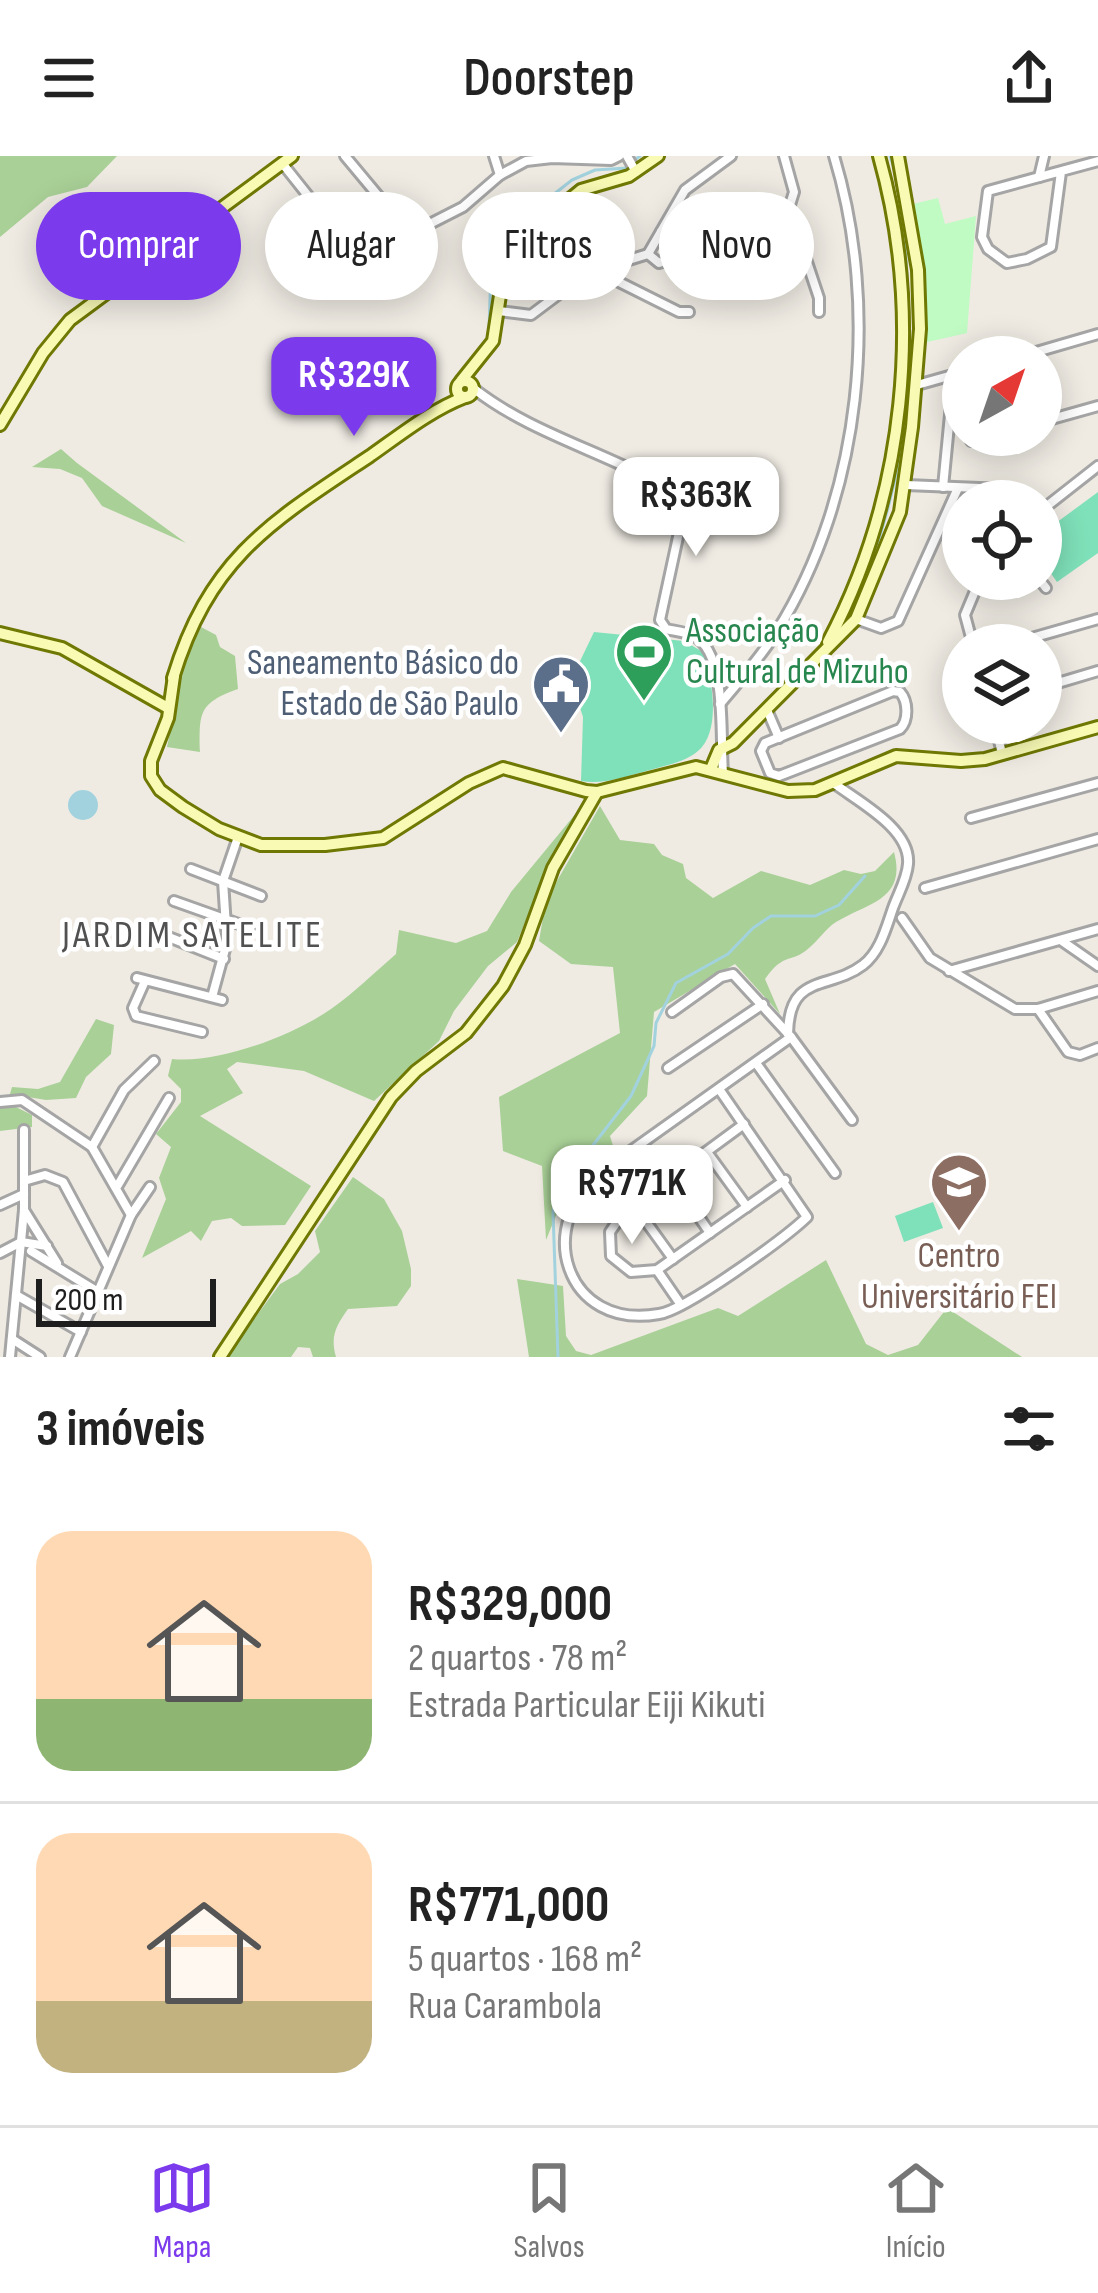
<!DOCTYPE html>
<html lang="pt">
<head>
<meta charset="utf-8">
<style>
	:root { --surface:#fff; --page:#f2f2f2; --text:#222; --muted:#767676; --line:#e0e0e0; --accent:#7c3aed }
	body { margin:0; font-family:"Sofia Sans Condensed",sans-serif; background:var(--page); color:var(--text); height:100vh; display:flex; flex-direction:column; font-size:45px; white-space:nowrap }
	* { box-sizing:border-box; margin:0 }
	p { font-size:39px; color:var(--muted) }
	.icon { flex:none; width:66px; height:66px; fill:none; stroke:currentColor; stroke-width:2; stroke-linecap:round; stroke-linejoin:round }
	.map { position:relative; height:1201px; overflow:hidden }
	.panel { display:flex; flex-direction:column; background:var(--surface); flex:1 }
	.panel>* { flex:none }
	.banner { position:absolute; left:36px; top:36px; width:1026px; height:108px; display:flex; gap:24px }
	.needle { width:78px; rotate:40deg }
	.tools { position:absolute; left:942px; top:180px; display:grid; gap:24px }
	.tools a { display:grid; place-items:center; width:120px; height:120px; border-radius:50%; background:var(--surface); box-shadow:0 6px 30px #0003; font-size:60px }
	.scale { position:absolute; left:36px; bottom:30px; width:180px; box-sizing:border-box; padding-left:12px; border:6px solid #1e1e1e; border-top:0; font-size:33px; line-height:42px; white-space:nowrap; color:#1e1e1e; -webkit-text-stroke:9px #fff; paint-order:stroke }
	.price { position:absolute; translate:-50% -102px; padding:0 27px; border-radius:24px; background:#fff; color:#222; font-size:39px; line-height:78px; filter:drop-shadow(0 3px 6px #0008) }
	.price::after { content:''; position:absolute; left:50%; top:72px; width:36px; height:27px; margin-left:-18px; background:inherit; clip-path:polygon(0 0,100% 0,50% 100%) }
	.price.current { background:var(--accent); color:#fff }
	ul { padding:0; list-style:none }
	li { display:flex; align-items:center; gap:36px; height:300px; padding:0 36px }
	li+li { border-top:3px solid var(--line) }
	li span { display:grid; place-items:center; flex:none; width:336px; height:240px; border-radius:36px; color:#555 }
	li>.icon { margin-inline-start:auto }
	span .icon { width:144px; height:144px; fill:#fffc; stroke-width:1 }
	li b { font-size:51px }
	h2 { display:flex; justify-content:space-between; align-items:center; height:144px; padding:0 36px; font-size:51px }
	.tag { padding:0 42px; border-radius:54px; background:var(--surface); box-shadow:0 6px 30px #0003; font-size:42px; line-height:108px }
	.tag.current { background:var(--accent); color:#fff }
	header { display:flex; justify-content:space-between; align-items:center; height:156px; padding:0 36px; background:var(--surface); font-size:54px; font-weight:600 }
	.menu { display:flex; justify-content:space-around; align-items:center; height:168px; border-top:3px solid var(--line); background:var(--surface); font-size:33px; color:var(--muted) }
	.menu a { display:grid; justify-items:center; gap:6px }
	.menu .current { color:var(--accent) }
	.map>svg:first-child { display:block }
</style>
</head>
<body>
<header><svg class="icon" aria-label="menu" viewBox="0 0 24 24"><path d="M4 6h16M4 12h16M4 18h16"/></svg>Doorstep<svg class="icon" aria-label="share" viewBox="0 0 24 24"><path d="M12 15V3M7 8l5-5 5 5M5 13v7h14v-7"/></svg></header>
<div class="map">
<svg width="1098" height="1201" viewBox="0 0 1098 1201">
	<rect width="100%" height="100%" fill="#efebe3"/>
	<g fill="#a9d097">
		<path d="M0,0h117l-30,31 -39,10 -48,40z"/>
		<path d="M61,293l16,14 109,80 -84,-37 -20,-28 -22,-9 -28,-2z"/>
		<path d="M201,471l15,8 4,12 15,9 3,33c-39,14 -39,23 -38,63l-33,-5 18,-86z"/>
		<path d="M600,650l20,34 34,4 8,11 21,9 3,14 27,20 48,-27 49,14 34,-15 17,4 14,-3 19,-19c13,48 -27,51 -58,70 -11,7 -17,18 -27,26 -18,16 -24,3 -44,31l15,35 -45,-50 -81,48 -7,84 -37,40 5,16 -42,22 -27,66 -4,-74 -39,-15 -4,-54 121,-64 -7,-66 -42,-3 -32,-23 7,-41z"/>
		<path d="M577,656l-33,64 -27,66 -29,24 -34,45 -15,30 -65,60 -70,-30 -67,-9 -10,7 16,24 -43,23 111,70 -26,39 -43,1 -11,-8 -19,3 -11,20 -10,-10 -49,27 24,-59 -7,-21 12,-31 -15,-13 25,-32v-13l-13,-13 4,-17c46,5 120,-23 159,-50 23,-16 44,-37 65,-55l3,-24 57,13 31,-12 24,-39z"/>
		<path d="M96,863l18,6 -3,29 -25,23 -10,21 -30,2 -36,-6 2,-7 26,2 22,-7z"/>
		<path d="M12,949l20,10v12l-32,4v-23z"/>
		<path d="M353,1021l31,22 18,32 9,38v17l-14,20 -49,3c-12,17 -18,27 -12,48h-23l-3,-9 -12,-1 -7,10h-65l54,-73 18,-10 22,-22 -5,-21z"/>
		<path d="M826,1104l40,84 22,11 30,-10 29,-37 75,49h-493l-12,-78 46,7 3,50 10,15 15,4 127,-47 20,8z"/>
	</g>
	<path fill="#bffbc2" d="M938,42l7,26 31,-8 -9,117 -44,10 -3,-85 -7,-54z"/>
	<g fill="#7fe1b9">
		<path d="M1098,336v61l-41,29 -16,-23v-25z"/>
		<path d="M594,476l90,9 19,11c9,25 19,79 -5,99 -14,12 -35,15 -52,20 -22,6 -43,14 -65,10l2,-64 -12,-37z"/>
		<path d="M933,1046l10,26 -39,14 -9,-26z"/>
	</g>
	<circle fill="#a2d2de" cx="83" cy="649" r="15"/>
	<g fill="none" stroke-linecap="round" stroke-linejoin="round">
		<g stroke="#a2d2de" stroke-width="3">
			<path d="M890,0l6,18"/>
			<path d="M636,3l4,-3"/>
			<path d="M489,175l2,-64 35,-51 46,-36 23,-10 32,-2"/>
			<path d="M850,454c66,-134 67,-275 49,-420"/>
			<path d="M558,1201l-5,-145 7,-24 71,-92 23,-50 2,-23 20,-40 52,-29 25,-26 18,-12h44l24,-11 26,-29"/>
		</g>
		<g stroke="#a5a5a5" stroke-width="14">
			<g id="street">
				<path d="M345,0l65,78"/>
				<path d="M494,0l6,19"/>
				<path d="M627,0l9,16"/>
				<path d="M784,0l10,36 -5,16 30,90v14"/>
				<path d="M282,7l82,103 46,-32 53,-27 37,-32 26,-14 26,-3 59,2 8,-4"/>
				<path d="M1061,16l-10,75 -24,12 -20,4 -19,-14 -6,-12 6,-46 110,-30"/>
				<path d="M1039,21l5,-21"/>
				<path d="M661,76l30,-6 11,10"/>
				<path d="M702,80l87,-28"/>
				<path d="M648,98l37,-64 46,-34"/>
				<path d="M648,98l11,9 36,-10 6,-6 1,-11"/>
				<path d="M597,115l82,41h10"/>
				<path d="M499,155l32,4 56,-42 61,-19"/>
				<path d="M1019,201l79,-23"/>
				<path d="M917,229l46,-13"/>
				<path d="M473,232c63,50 147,67 213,112l-26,120 6,9c9,2 20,3 28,7 34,17 26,104 29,137"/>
				<path d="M1041,266l57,-16"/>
				<path d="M971,285l23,-6"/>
				<path d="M906,329l98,4 32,12"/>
				<path d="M943,331l9,-93"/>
				<path d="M1041,365l6,-15 51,-40"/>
				<path d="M1039,423l7,9"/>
				<path d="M856,463l25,9 17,-7 60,-133"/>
				<path d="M973,489l-8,-30 15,-36"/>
				<path d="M1007,489l91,-26"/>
				<path d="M1041,532l57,-17"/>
				<path d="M893,535l7,1c8,9 9,28 0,37l-121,47 -9,-3 -9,-22 4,-8z"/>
				<path d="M720,548c20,-24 41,-47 57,-73 85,-136 103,-323 57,-475"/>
				<path d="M767,554l12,28"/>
				<path d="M995,567l7,31"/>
				<path d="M971,662l127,-35"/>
				<path d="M191,713l70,27"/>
				<path d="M925,732l173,-49"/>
				<path d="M174,745l76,27"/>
				<path d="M902,762l28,40 85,51h23l60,-18"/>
				<path d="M156,776l68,27"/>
				<path d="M1062,785l36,25"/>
				<path d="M949,815l149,-42"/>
				<path d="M137,822l85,22"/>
				<path d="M145,825l-12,27 3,8 66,16"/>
				<path d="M212,841l15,-55 -4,-61 15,-44"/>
				<path d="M1038,853l30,43 12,3 18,-7"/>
				<path d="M672,856l49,-35 12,-3 58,63 61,83"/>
				<path d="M788,878c1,-62 41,-43 75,-69 17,-13 23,-37 30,-57 5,-14 14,-29 15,-44 3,-35 -49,-62 -73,-80"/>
				<path d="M756,907l79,110"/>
				<path d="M668,912l95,-64"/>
				<path d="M719,933l88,128c-22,21 -121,93 -148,97 -94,17 -127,-90 -55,-144l187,-133"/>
				<path d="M0,946l22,-2 70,47 39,68"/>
				<path d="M744,968l-121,89 -13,19 1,24 20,16 26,-2 128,-90"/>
				<path d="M92,991l32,-57 30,-29"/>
				<path d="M707,996l40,55"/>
				<path d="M672,1022l38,55"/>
				<path d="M24,1025l21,-6 18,7 45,84"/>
				<path d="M118,1029l51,-87"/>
				<path d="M0,1049l24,-11"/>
				<path d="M634,1049l39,54"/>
				<path d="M24,1054l33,53"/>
				<path d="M31,1095l67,41"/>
				<path d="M0,1097l21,-11 26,4"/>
				<path d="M657,1114l24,35"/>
				<path d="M16,1139l65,37"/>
				<path d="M12,1183l28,18"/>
				<path d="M10,1201l14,-147v-80"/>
				<path d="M70,1201l61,-142 19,-28"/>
			</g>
		</g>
		<g stroke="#6e7802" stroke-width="16">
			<g id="secondary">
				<circle cx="465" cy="233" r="8"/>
				<path d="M461,225l32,-40 11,-72 27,-38 50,-41 48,-14 29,-20"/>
				<path d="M0,269l43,-72 27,-33 222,-164"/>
				<path d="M0,477l62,15 106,60"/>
				<path d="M828,486c77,-146 96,-325 51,-486"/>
				<path d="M174,520l-6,42 -17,43v15l9,14 23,17 36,22 42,16h64l58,-7 86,-55 34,-15 83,23 11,1 99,-25 92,24 27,-1 81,-34 65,5 24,-2 113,-32"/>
				<path d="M173,522c37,-121 98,-156 197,-222 30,-21 61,-46 95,-59"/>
				<path d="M711,613l8,-19 14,-7 123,-124 44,-107 12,-85 8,-98 -2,-59 -20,-114"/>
				<path d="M220,1201l171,-260 25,-26 50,-38 37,-47 22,-41 28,-77 44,-76"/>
			</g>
		</g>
		<use href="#street" stroke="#fff" stroke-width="8"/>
		<use href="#secondary" stroke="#f9fbb5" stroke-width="10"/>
	</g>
	<defs>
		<g id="stadium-pin" transform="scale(3)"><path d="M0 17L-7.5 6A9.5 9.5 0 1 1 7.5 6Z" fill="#2e9e5b" stroke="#fff"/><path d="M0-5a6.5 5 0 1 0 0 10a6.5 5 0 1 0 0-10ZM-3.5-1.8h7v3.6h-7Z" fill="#fff"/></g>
		<g id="civic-pin" transform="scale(3)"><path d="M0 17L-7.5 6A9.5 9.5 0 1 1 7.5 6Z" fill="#5c6f8a" stroke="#fff"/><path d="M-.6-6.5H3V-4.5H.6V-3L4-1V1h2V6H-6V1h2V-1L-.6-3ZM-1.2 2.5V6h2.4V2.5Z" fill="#fff"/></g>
		<g id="university-pin" transform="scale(3)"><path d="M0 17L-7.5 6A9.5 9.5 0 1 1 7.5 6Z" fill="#8d6e63" stroke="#fff"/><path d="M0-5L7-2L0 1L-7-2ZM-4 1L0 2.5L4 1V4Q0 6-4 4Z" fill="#fff"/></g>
	</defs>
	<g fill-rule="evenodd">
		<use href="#stadium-pin" x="644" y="496"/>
		<use href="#civic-pin" x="561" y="528"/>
		<use href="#university-pin" x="959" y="1026"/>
	</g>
	<g text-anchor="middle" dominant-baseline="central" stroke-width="9" stroke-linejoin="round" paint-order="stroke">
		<g font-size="36" fill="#27864d" stroke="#fff" text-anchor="start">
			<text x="686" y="475">Associação<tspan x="686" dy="41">Cultural de Mizuho</tspan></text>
		</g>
		<g font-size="36" fill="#4e5e75" stroke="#fff" text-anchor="end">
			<text x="519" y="507">Saneamento Básico do<tspan x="519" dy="41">Estado de São Paulo</tspan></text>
		</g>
		<g font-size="36" fill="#785e54" stroke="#fff">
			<text x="959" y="1100">Centro<tspan x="959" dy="41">Universitário FEI</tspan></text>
		</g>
		<g font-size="39" letter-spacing="3" fill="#515151" stroke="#fff">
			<text x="193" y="779">JARDIM SATELITE</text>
		</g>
	</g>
</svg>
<div class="tools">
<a><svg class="needle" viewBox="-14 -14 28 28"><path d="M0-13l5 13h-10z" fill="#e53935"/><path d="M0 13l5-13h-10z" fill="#767676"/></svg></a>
<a><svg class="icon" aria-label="locate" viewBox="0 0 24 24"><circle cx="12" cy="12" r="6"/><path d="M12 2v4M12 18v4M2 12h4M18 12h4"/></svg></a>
<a><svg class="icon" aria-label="layers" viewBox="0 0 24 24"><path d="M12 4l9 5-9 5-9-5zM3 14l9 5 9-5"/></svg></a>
</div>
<div class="scale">200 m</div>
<b class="price current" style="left:354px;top:283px">R$329K</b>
<b class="price" style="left:696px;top:403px">R$363K</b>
<b class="price" style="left:632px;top:1091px">R$771K</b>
<div class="banner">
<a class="tag current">Comprar</a>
<a class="tag">Alugar</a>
<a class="tag">Filtros</a>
<a class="tag">Novo</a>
</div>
</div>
<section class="panel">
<h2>3 imóveis<svg class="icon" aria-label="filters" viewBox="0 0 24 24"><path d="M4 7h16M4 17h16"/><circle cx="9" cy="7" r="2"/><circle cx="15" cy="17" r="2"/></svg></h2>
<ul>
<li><span style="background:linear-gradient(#ffd9b3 70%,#8fb573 0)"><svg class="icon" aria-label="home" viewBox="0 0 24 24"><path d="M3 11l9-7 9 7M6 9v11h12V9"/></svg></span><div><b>R$329,000</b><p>2 quartos · 78 m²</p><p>Estrada Particular Eiji Kikuti</p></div></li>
<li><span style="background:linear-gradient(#ffd9b3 70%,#c2b280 0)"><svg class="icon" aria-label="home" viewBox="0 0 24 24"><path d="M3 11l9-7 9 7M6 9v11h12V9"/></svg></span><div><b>R$771,000</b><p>5 quartos · 168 m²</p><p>Rua Carambola</p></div></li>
</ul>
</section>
<nav class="menu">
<a class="current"><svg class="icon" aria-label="map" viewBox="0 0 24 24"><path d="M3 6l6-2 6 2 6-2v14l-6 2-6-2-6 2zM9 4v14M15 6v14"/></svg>Mapa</a>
<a><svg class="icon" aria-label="saved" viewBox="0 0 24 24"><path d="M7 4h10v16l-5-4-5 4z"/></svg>Salvos</a>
<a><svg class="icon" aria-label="home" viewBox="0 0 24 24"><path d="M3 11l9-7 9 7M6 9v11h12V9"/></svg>Início</a>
</nav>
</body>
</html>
